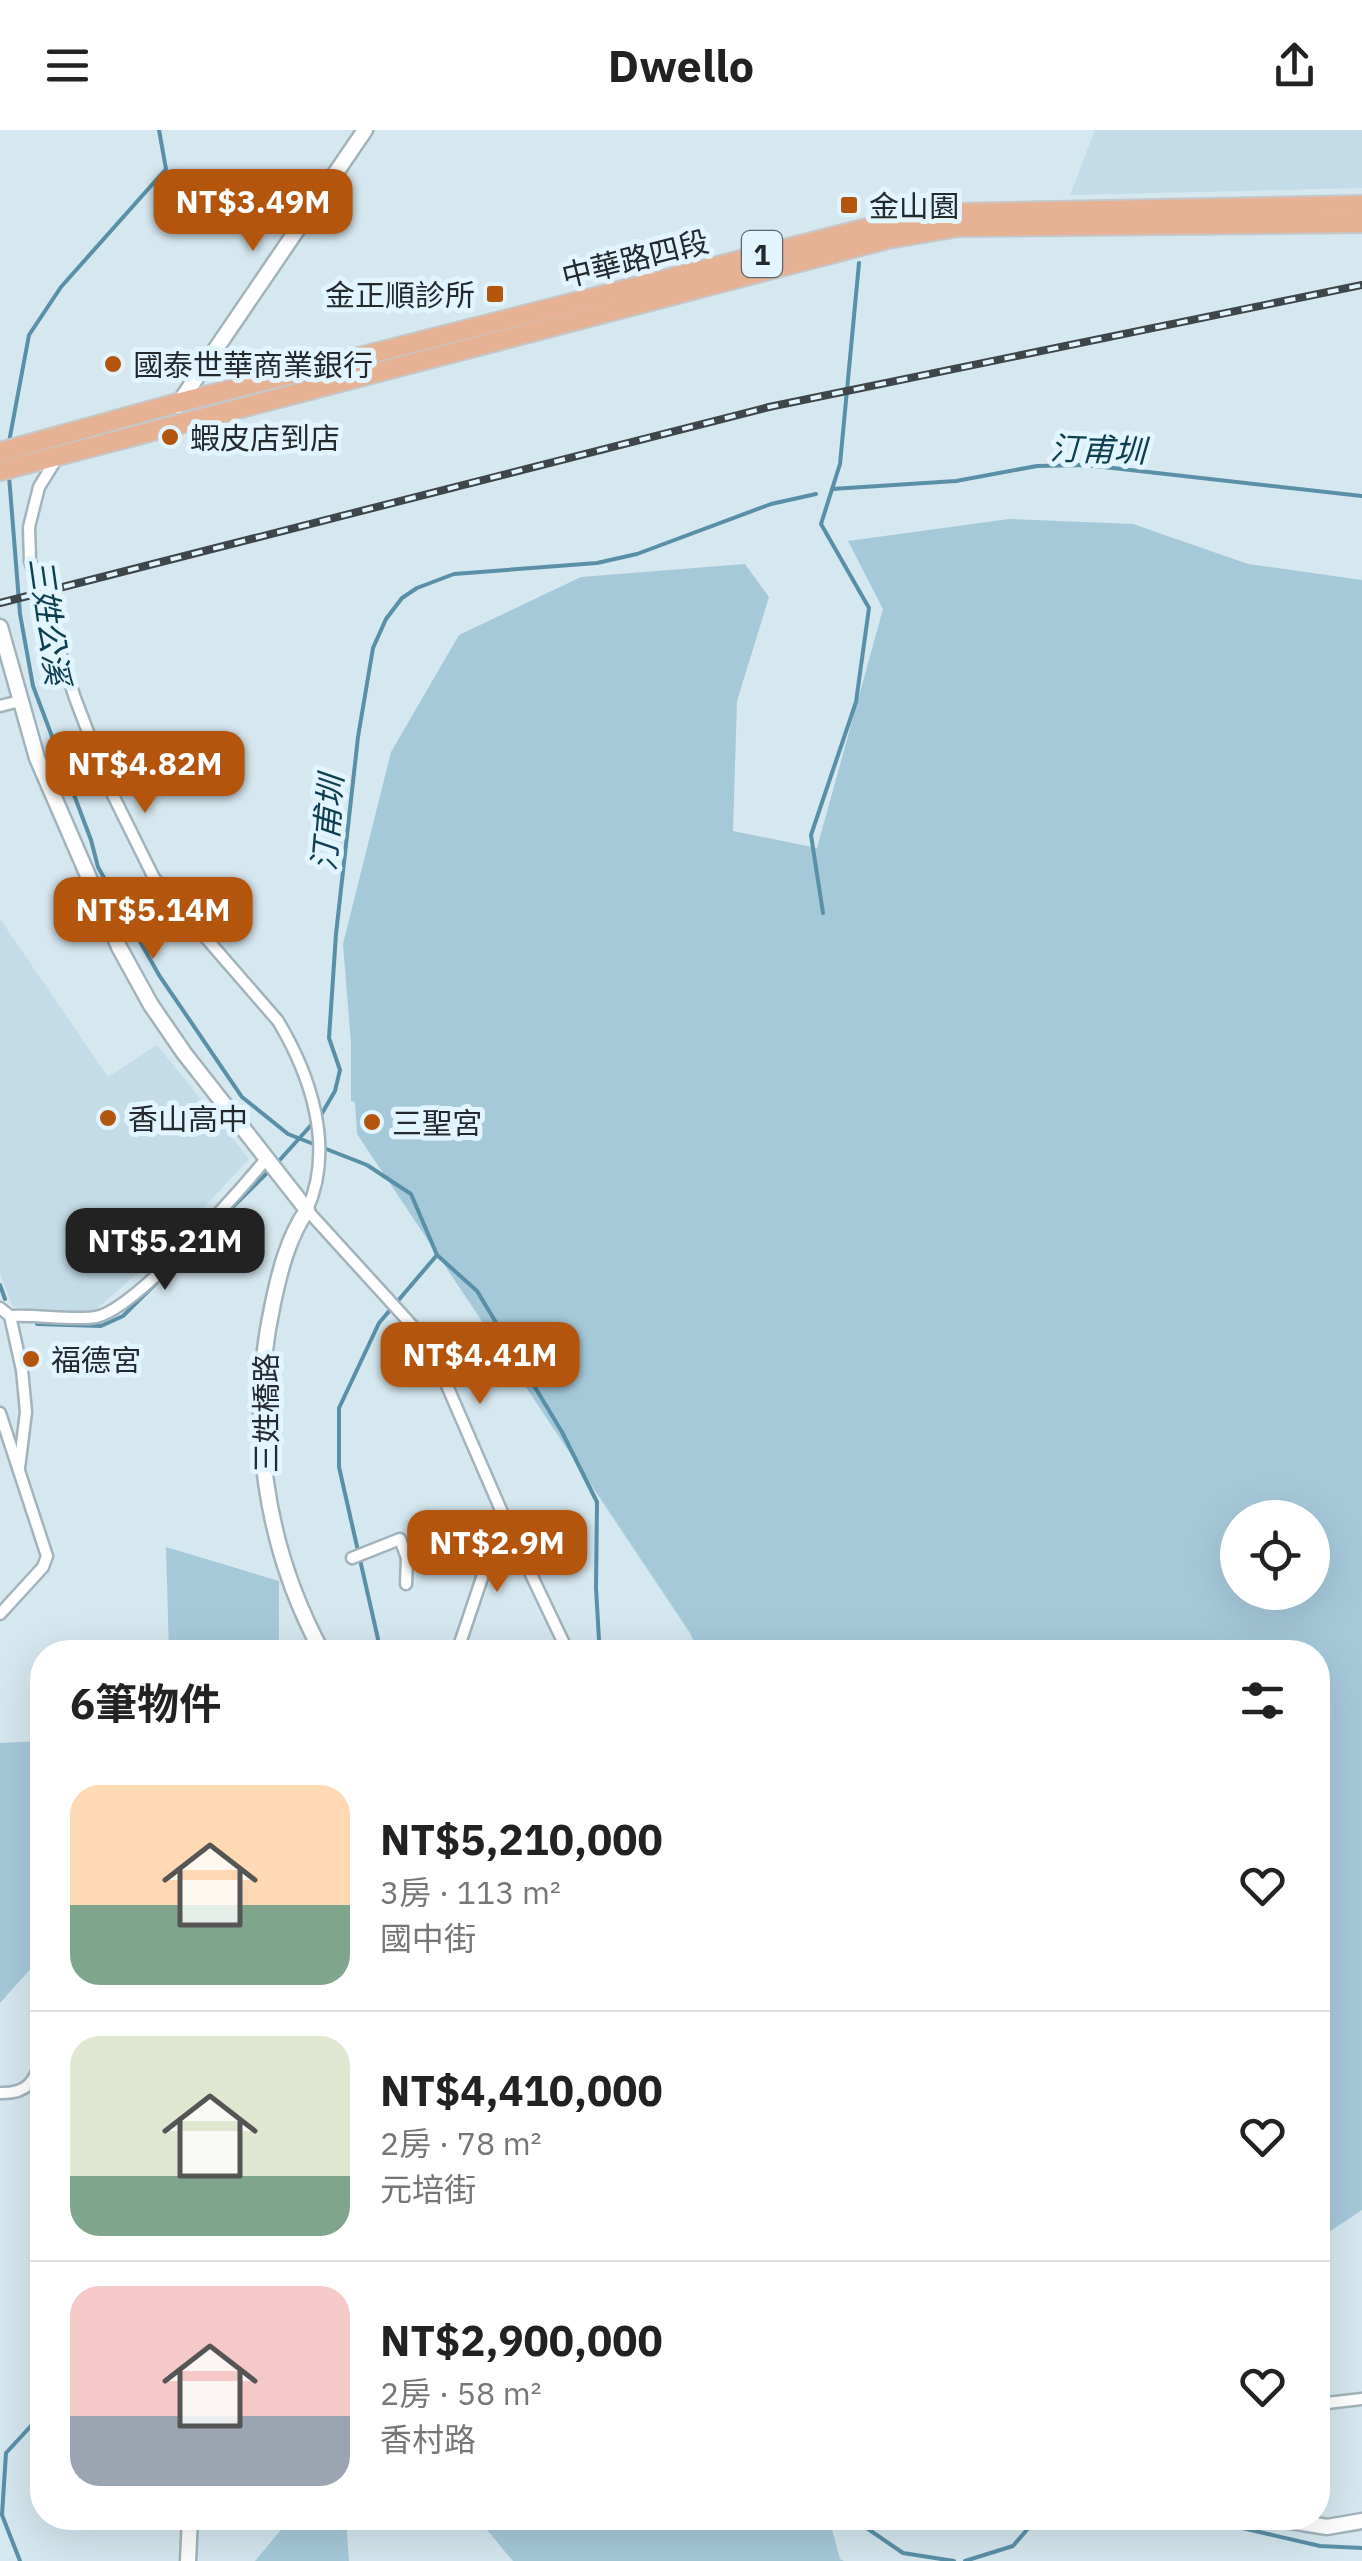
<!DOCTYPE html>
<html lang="zh-TW">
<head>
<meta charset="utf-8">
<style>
	:root { --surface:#fff; --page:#f6f6f6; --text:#222; --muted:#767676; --line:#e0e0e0; --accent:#b4550e }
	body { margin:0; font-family:"IBM Plex Sans","Noto Sans TC",sans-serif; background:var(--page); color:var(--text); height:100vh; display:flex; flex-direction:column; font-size:38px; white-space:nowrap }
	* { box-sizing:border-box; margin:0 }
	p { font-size:32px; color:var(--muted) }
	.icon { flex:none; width:55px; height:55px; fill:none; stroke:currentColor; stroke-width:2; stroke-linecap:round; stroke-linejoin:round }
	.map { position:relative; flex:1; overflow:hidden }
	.sheet { position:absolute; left:30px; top:1510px; width:1300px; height:890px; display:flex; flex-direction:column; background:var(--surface); border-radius:40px; box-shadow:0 10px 40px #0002 }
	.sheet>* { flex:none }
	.buttons { position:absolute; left:1220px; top:1370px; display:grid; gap:20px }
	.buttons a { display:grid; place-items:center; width:110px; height:110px; border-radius:50%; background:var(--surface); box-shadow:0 10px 40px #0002; font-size:50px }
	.price { position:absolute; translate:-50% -85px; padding:0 22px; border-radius:20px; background:var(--accent); color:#fff; font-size:32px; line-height:65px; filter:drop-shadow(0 2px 5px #0008) }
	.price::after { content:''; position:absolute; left:50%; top:60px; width:30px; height:22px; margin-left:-15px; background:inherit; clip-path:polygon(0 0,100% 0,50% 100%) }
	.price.selected { background:#222; color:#fff }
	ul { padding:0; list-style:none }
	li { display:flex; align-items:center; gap:30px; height:250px; padding:0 40px }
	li+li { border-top:2px solid var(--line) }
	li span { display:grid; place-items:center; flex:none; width:280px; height:200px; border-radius:30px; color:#555 }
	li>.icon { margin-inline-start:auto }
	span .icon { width:120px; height:120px; fill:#fffc; stroke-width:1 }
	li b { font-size:42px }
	h2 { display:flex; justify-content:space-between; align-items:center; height:120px; padding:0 40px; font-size:42px }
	header { display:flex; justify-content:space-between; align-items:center; height:130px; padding:0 40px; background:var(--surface); font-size:45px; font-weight:700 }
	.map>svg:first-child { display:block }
</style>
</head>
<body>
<header><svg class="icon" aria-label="menu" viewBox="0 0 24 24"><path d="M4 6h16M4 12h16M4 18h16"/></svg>Dwello<svg class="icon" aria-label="share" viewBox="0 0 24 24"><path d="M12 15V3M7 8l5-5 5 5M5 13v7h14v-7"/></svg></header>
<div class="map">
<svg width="1362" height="2431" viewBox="0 0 1362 2431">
	<rect width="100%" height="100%" fill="#d5e7ef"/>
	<g fill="#c3dce8">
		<path d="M1095,0h267v58l-292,7z"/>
		<path d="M0,789l108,158 49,-32 92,114 -84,90 -72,63 -80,-5 -13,-34z"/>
	</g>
	<g fill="#a6c9da" fill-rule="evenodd">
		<path d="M1009,389l124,5 115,40 114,16v1630l-33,22 -11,2v-582h-619l-9,-19 -333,-499 -2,-32 -4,-1v-57l-8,-100 48,-192 68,-117 122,-58 164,-13 24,33 -32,104 -4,130 84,17 66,-239 -35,-68zM1238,1388h74v74h-74z"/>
		<path d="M166,1417l113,34v71h-110z"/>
		<path d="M42,1611v215l-42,47v-260z"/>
		<path d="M291,2388h55l3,43h-94z"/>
		<path d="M482,2388h347l11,41 4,2h-331l-31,-37z"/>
	</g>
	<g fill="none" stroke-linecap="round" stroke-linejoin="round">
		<g stroke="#5990a8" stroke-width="4">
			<path d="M9,312l20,-107 32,-48 105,-118 -7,-39"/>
			<path d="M9,346l11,138 13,72 58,154 7,27 61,108 83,122 46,37 79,31 44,29 26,61 40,36 85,141 35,70 -1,86 3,52 6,12"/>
			<path d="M832,359l124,-8 81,-15 49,-1 276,31"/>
			<path d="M823,783l-12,-78 45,-133 13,-94 -48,-84 19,-60 19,-201"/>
			<path d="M321,985l14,-24 5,-21 -11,-32 7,-104 22,-197 15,-89 13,-29 16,-21 15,-10 37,-14 143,-11 40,-9 134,-50 45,-10"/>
			<path d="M277,1033l37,-41"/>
			<path d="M0,1155l5,14"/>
			<path d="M37,1194l64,2 22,-10 147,-146"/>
			<path d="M375,1522l3,-13 -39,-172v-59l40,-85 58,-68"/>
			<path d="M852,2388l51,35 51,8"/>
			<path d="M1199,2388l121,28 42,2"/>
			<path d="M20,2431l-18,-46 4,-62 36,-39"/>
			<path d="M965,2431l48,-15 24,-28"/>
		</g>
		<g stroke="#a2b3bc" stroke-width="15">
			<g id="minor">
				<path d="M57,328l-18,29 -10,40 1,34 45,137 34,89 45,91 124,143c33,55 57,127 29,189l122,134 78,180 61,128"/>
				<path d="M0,576l20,-5"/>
				<path d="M0,1178l10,8c26,-2 63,5 86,1 38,-7 142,-124 170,-158"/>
				<path d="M10,1186l12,54 4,42 -7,56"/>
				<path d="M0,1283l47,143 -4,11 -43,47"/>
				<path d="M352,1428l48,-19 7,19 -1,26"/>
				<path d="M457,1522l33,-98 17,-30"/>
				<path d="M0,1963c27,1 35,-11 42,-36"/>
				<path d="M1318,2274l44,-5"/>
			</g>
		</g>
		<g stroke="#a2b3bc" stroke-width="19">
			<g id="tertiary">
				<path d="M177,276l188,-276"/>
				<path d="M0,497l37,131 82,189 32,58 33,48 123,157c-19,28 -27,60 -34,93 -26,119 -9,242 49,349"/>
				<path d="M1272,2388l55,9 35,-6"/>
				<path d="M188,2431l2,-43"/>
			</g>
		</g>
		<g stroke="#c6c7c8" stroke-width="22">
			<g id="primary">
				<path d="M0,322l177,-49 706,-179 70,-11 409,-8"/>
				<path d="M0,341l888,-232 71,-12 403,-4"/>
			</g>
		</g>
		<use href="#minor" stroke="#fff" stroke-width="10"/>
		<use href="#tertiary" stroke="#fff" stroke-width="14"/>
		<use href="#primary" stroke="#e6b293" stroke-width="18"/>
		<g stroke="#3f464a" stroke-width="8">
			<path id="rail" d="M0,473l769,-196 593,-122"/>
		</g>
		<use href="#rail" stroke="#e2f4fd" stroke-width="4" stroke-dasharray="11" stroke-linecap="butt"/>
	</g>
	<g fill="#b4550e" stroke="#e2f4fd" stroke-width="4">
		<rect x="839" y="65" width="20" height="20" rx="5"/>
		<rect x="485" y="154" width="20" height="20" rx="5"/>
		<circle cx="113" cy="234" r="10"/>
		<circle cx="170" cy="307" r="10"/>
		<circle cx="108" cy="988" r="10"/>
		<circle cx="372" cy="992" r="10"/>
		<circle cx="31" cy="1229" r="10"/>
	</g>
	<g text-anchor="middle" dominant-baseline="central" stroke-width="10" stroke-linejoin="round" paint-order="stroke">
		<rect fill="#e2f4fd" stroke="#5c666b" stroke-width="2.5" x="742" y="101" width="40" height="46" rx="8"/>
		<g font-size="28" font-weight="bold" fill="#23292c">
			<text x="762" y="124">1</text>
		</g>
		<g font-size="30" fill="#23292c" stroke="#e2f4fd" text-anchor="start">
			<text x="869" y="75">金山園</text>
			<text x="475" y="164" text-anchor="end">金正順診所</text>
			<text x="133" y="234">國泰世華商業銀行</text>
			<text x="190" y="307">蝦皮店到店</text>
			<text x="128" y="988">香山高中</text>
			<text x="392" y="992">三聖宮</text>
			<text x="51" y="1229">福德宮</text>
		</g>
		<g font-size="30" fill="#23292c" stroke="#e2f4fd">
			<text transform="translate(635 128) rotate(-14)">中華路四段</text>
			<text transform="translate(265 1283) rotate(-90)">三姓橋路</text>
		</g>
		<g font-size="32" font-style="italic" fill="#0e3e51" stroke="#e2f4fd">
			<text transform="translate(1098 319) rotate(2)">汀甫圳</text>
			<text transform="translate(50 491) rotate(82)">三姓公溪</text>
			<text transform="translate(327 693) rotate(-85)">汀甫圳</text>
		</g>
	</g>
</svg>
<div class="buttons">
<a><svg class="icon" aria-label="locate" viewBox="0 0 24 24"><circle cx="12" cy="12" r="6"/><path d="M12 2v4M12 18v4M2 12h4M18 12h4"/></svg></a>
</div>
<b class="price" style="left:253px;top:124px">NT$3.49M</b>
<b class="price" style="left:145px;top:686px">NT$4.82M</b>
<b class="price" style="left:153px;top:832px">NT$5.14M</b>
<b class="price selected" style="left:165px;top:1163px">NT$5.21M</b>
<b class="price" style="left:480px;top:1277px">NT$4.41M</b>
<b class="price" style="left:497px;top:1465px">NT$2.9M</b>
<section class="sheet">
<h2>6筆物件<svg class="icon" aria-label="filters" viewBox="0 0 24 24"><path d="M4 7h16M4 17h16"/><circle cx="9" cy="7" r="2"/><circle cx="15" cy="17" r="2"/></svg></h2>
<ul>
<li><span style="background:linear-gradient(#ffd9b3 60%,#7fa58c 0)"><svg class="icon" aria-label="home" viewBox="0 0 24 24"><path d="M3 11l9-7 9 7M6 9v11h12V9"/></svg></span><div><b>NT$5,210,000</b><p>3房 · 113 m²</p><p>國中街</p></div><svg class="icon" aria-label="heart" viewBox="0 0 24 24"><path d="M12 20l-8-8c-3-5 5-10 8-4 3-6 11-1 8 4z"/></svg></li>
<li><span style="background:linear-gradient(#dfe7d0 70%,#7fa58c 0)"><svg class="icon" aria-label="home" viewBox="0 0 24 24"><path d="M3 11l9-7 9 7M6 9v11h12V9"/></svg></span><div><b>NT$4,410,000</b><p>2房 · 78 m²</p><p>元培街</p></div><svg class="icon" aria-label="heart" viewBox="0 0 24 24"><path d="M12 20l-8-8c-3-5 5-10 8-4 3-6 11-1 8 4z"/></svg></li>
<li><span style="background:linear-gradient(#f6c9c9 65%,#9aa5b1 0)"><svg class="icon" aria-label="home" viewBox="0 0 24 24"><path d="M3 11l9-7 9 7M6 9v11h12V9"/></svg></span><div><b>NT$2,900,000</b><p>2房 · 58 m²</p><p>香村路</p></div><svg class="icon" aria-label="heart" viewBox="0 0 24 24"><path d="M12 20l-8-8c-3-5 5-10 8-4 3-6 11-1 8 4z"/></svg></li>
</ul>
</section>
</div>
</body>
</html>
